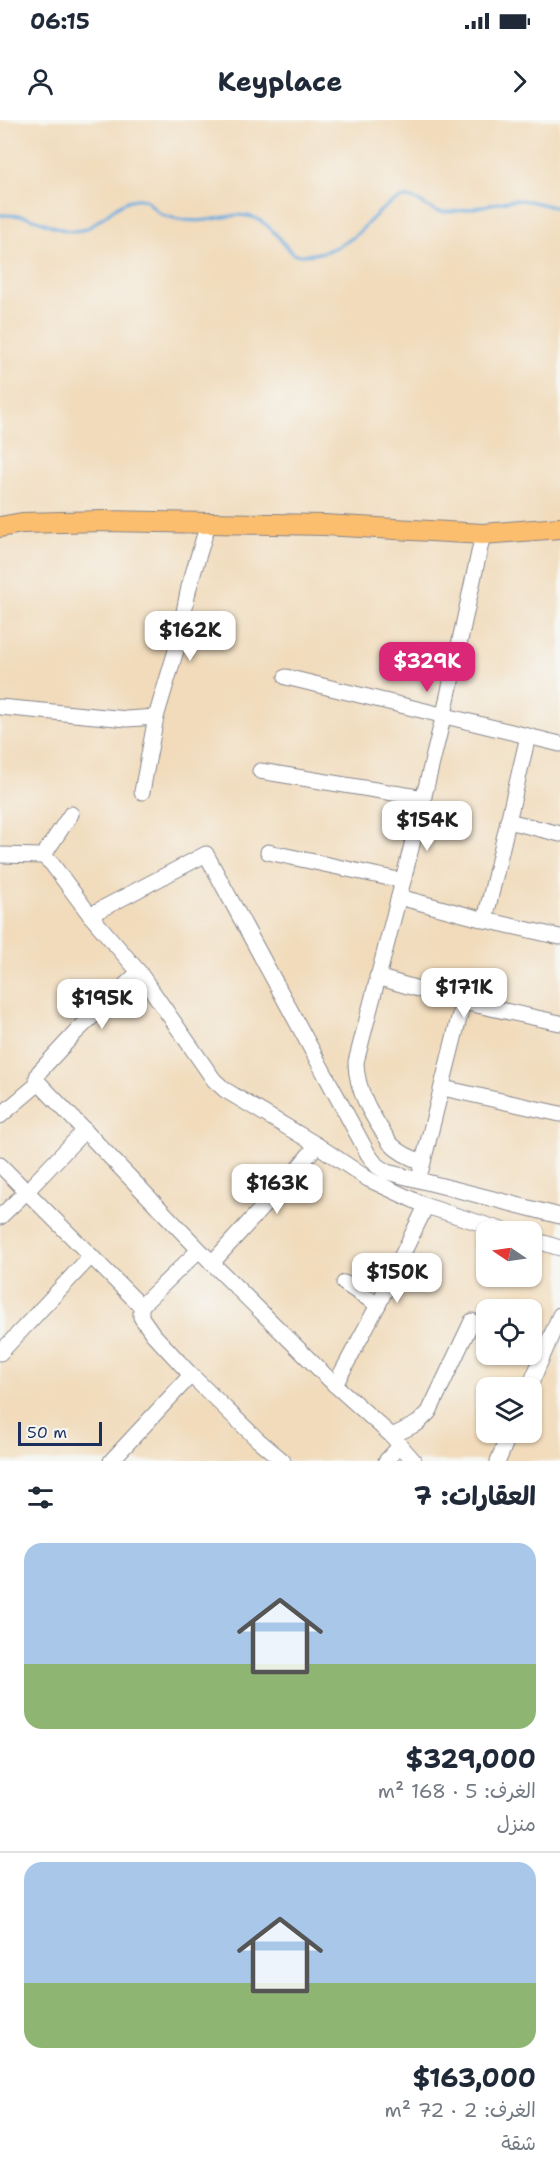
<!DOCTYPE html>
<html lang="ar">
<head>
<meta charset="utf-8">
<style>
	:root { --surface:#fff; --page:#f6f6f7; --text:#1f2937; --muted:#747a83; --line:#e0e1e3; --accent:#db2777 }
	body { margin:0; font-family:"Shantell Sans","Playpen Sans Arabic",sans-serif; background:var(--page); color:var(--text); direction:rtl; height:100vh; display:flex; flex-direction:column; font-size:22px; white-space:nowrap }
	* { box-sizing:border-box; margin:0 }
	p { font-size:20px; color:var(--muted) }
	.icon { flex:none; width:33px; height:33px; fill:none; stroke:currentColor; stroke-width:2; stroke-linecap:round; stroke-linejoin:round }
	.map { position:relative; height:1341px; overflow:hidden; direction:ltr }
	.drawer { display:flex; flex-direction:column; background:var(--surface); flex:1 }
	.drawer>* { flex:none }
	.needle { width:39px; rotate:283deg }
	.fabs { position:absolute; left:476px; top:1101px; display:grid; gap:12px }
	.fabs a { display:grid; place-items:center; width:66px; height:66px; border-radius:12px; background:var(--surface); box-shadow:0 2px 4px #0004; font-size:30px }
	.scale { position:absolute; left:18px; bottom:15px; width:84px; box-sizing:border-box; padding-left:6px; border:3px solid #1b2f5e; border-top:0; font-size:16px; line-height:21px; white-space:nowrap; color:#1b2f5e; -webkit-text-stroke:4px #f6f6f2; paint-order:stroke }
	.price { position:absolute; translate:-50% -51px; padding:0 14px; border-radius:12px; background:#fff; color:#222; font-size:20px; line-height:39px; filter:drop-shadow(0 2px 3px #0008) }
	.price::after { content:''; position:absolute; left:50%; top:36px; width:18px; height:14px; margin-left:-9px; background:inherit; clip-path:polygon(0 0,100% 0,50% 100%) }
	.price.selected { background:var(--accent); color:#fff }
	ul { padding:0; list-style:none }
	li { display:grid; align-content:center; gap:12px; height:318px; padding:0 24px }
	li+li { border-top:2px solid var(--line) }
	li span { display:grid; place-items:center; height:186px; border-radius:18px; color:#555 }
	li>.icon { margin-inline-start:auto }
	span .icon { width:108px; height:108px; fill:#fffc; stroke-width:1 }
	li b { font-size:26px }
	h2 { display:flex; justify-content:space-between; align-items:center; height:72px; padding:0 24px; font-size:26px }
	.status { display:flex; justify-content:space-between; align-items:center; height:42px; padding:0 30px; background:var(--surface); direction:ltr }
	.status svg { height:16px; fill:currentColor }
	header { display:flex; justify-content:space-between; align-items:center; height:78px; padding:0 24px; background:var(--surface); font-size:27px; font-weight:700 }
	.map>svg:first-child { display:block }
</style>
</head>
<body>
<div class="status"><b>06:15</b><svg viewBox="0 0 49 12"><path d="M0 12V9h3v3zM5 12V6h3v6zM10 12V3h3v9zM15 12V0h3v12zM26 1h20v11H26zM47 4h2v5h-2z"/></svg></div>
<header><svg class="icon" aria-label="forward" viewBox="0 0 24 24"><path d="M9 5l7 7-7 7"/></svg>Keyplace<svg class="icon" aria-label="person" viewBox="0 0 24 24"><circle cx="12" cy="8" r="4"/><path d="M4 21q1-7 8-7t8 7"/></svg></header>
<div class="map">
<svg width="560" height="1341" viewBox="0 0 560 1341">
	<rect width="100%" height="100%" fill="#f6f6f2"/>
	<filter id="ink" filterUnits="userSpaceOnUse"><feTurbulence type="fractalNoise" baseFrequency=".0167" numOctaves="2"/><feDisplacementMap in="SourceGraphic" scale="12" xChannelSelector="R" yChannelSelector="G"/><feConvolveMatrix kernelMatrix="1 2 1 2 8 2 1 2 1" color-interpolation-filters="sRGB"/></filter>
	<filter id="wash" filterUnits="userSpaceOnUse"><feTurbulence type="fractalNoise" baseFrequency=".008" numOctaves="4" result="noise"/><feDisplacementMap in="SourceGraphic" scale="24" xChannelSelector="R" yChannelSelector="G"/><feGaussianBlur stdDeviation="1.35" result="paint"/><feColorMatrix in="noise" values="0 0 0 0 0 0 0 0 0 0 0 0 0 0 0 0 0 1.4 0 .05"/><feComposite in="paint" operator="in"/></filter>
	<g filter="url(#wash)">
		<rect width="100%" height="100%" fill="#f1dbbb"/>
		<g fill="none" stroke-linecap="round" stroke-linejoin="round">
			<path stroke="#6cacdf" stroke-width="3" d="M0,95c9,0 19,0 28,2 15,4 32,15 48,14 21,-1 36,-29 60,-32 15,-3 16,14 30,17 11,3 29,6 41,4 18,-2 36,-10 54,1 13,8 21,22 32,33 21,4 48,-6 64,-20 12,-11 23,-26 38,-33 22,-11 29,10 47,11 25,1 48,-10 73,-12 15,-1 30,6 45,8"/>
		</g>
	</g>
	<g filter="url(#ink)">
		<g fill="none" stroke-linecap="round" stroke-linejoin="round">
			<g stroke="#86858c" stroke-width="17">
				<g id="minor">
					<path d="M286,557l274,67"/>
					<path d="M0,587l127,12 29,-2"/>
					<path d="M260,651l164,27"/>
					<path d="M142,672l14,-75 21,-70 12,-60 19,-63"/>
					<path d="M508,701l52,13"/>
					<path d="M268,732l135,29"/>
					<path d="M0,735l43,1 9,8 38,51 49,57 75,108 11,10 92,55 51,34 58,27 82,26"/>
					<path d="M43,736l28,-42"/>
					<path d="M399,777l86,23 75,17"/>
					<path d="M90,795l116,-61 162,300 9,12 10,6 173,44"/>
					<path d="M485,800l43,-184"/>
					<path d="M139,852l-62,59 -38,41 -2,5 2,6 173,180 123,122 57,51 22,25"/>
					<path d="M377,857l86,25 97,21"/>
					<path d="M443,968l117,26"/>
					<path d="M0,996l39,-33"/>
					<path d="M423,1042c-13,-4 -24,-9 -33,-19 -16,-24 -34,-51 -34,-81l47,-181 41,-167 39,-180"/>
					<path d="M0,1045l141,141v11l12,17 38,41 67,65 25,21"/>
					<path d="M421,1050l42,-168"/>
					<path d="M0,1097l26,-25 59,-62"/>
					<path d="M531,1119l29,9"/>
					<path d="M212,1143l86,-95 19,-23"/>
					<path d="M344,1163l34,22"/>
					<path d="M141,1186l58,-56"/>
					<path d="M0,1233l91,-97"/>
					<path d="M335,1265l43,-80 48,-99"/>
					<path d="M529,1268l31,-73"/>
					<path d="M392,1316l26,-13 11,-11 43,-91"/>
					<path d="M111,1341l80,-86"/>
					<path d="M386,1341l14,-15"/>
					<path d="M498,1341l12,-29"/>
				</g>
			</g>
			<g stroke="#86858c" stroke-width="22">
				<path id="major" d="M0,407l22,-4 82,-2 220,4 159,9 77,-6"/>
			</g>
			<use href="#minor" stroke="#fff" stroke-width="15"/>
			<use href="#major" stroke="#fbbd6e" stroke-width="20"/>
		</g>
	</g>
</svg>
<div class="fabs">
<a><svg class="needle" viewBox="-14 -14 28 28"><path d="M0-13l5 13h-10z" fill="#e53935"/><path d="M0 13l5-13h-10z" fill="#747a83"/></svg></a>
<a><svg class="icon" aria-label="locate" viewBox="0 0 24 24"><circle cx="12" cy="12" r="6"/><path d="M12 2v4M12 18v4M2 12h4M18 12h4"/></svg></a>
<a><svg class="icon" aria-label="layers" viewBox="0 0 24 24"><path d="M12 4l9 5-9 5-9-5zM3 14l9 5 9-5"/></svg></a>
</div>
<div class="scale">50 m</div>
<b class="price" style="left:190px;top:542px">$162K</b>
<b class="price selected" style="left:427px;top:573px">$329K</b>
<b class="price" style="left:427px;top:732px">$154K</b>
<b class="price" style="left:464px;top:899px">$171K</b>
<b class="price" style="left:102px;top:910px">$195K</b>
<b class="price" style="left:277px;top:1095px">$163K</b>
<b class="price" style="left:397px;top:1184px">$150K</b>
</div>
<section class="drawer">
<h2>العقارات: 7<svg class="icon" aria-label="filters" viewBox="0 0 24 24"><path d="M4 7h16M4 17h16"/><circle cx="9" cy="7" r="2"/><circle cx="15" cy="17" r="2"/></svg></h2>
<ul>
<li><span style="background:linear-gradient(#a9c7e8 65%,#8fb573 0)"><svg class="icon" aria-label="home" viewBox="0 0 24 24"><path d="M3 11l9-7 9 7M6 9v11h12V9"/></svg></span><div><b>$329,000</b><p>الغرف: 5 · 168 m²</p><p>منزل</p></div></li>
<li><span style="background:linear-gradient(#a9c7e8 65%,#8fb573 0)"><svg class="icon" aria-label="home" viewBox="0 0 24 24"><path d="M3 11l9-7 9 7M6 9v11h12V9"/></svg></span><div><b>$163,000</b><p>الغرف: 2 · 72 m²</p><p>شقة</p></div></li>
</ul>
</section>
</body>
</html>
